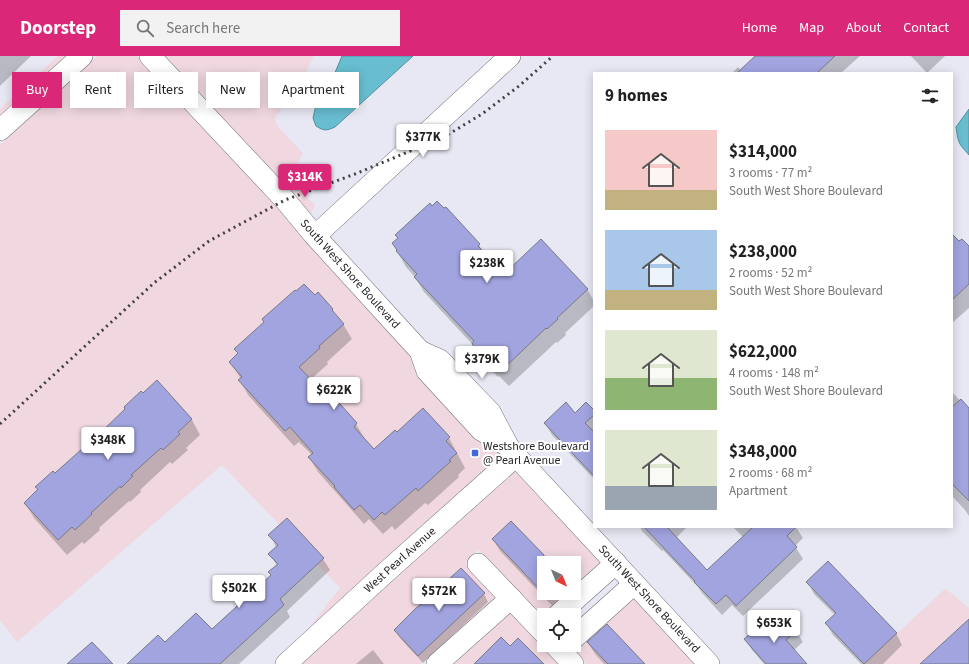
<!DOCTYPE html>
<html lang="en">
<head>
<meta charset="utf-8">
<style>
	:root { --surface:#fff; --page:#f2f2f2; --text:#222; --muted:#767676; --accent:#db2777 }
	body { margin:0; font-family:"Source Sans 3",sans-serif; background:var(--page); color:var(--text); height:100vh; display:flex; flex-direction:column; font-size:15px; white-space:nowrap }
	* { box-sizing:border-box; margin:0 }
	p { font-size:13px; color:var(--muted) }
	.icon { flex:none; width:22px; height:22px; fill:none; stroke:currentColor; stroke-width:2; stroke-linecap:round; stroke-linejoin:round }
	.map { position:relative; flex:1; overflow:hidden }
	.details { position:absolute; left:593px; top:16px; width:360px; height:456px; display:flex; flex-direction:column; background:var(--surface); border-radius:0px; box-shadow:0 2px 10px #0003 }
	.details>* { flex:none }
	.hud { position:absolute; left:12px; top:16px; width:380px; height:36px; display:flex; gap:8px }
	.needle { width:26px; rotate:137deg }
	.tools { position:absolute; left:537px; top:500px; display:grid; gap:8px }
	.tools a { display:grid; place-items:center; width:44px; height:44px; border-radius:0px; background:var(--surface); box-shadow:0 2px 10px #0003; font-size:20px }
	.price { position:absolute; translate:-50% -34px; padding:0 9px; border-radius:4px; background:#fff; color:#222; font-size:13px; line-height:26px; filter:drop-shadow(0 1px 2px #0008) }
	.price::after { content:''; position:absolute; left:50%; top:24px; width:12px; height:9px; margin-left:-6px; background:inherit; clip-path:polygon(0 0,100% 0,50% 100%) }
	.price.on { background:var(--accent); color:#fff }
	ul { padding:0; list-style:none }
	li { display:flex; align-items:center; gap:12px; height:100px; padding:0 12px }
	li span { display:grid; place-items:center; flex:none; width:112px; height:80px; border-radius:0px; color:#555 }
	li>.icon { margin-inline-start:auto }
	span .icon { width:48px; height:48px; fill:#fffc; stroke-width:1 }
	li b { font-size:17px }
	h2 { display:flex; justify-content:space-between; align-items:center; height:48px; padding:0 12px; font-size:17px }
	.chip { padding:0 14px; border-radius:0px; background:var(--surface); box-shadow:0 2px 10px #0003; font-size:14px; line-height:36px }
	.chip.on { background:var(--accent); color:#fff }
	header { display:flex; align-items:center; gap:24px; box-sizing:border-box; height:56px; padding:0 20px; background:var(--accent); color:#fff }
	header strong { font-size:19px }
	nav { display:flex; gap:22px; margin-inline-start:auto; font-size:14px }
	.search { width:280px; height:36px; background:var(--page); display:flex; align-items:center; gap:10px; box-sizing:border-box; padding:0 14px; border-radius:0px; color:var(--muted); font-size:15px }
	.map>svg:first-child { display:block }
</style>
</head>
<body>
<header>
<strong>Doorstep</strong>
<div class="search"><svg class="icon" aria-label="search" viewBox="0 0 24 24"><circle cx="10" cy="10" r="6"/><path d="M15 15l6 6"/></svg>Search here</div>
<nav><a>Home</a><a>Map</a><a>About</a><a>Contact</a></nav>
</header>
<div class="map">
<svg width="969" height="608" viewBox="0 0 969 608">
	<rect width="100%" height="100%" fill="#e7e8f3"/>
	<g fill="#f1d8e0">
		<path d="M58,0h8l-66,60v-7z"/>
		<path d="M97,0h40l116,122 156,175 -1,3 5,2 87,94 2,3 -194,174 32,-41 -118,-123 -205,177 -17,-22v-475z"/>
		<path d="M162,0h152l-15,30 -23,30 -1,4 3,7 25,26 -13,29 25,23 -5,10z"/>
		<path d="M516,414l86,92 -28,25v-24h-30v30h23l-26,23 -63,-66 -13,12 32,34 -76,68h-120l91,-83z"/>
		<path d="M945,532l24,20v56h-105l81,-75z"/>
		<path d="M635,542l61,66h-110l-11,-12z"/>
		<path d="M511,555l50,53h-109z"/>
	</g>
	<g fill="#68bdd0" stroke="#54909e">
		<path d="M342,0h71l-78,71c-9,4 -11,4 -19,-1l-3,-8 3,-13 18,-30z"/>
		<path d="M969,53v46c-3,-4 -7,-7 -9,-11 -3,-5 -3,-12 -4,-17z"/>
	</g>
	<g fill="#0003">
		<path d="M0,0h31l-31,30z"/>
		<path d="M756,0h104l-19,17h-109l6,-6 3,4z"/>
		<path d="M911,0h34l-18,17z"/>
		<path d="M432,151l12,3 2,-2 33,37 8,13 17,17 83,14 7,12v5l-29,27 1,2 -9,8 -1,-1 -47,44 -10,-10 -1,1 -16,-18 -9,-14 -49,-53 -9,-15 -9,-10 -13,-23z"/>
		<path d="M952,179l7,8 10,6v59l-17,15z"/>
		<path d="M314,241l18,13 5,7 6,7 9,15 -25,23 1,2 -18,16 9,10 5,-3 32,37 9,15 -1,1 10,11 22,-18 53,5 16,30 -7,7 1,2 -31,28 -3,-2 -30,27 -3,-4 -9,8 -14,-15 -5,5 -46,-52 -9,-15 3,-2 -13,-13 -5,4 -46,-51 -8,-15 1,-1 -11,-17 8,-8 -3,-5z"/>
		<path d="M157,326l35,38 8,15 -14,13 2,2 -16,14 -2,-2 -30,28 1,2 -11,10 -1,-1 -30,27 1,2 -16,14 -2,-2 -15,13 -33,-37 -9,-15 14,-13 -2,-3 18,-12z"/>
		<path d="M952,336l17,18v106l-4,-6 -13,-14z"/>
		<path d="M594,355v68l-42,-44 -7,-12 30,-9z"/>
		<path d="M511,466l39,41h-6v30h30l-18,17 -56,-59 -7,-12z"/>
		<path d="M640,471h47l-11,11 31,33 36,-34 -10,-10h63l7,11 -8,8 8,13 -60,57 -11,-11 -10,10 -20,-22 -4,-6 -35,-37 -1,1 -20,-20z"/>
		<path d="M270,479l53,24 7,11 -43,41 3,6 -51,47h-110l36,-20 46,-13 61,-55 5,-10 -7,-12 6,-7z"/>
		<path d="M808,526l88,51 6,12 -19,19h-22l-28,-29 -7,-12 9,-8 -21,-21z"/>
		<path d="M484,538l4,8 -65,61 -23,-25 -5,-8z"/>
		<path d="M788,565l8,10 7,11 -9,8 11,14h-41l-12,-14 -7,-11 32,-9z"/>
		<path d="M588,587l56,21h-40l-9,-10z"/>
		<path d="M373,594l11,14h-28z"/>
	</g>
	<g fill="#a2a4e0" stroke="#797a84">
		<path d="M755,0h80l-18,17h-80z"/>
		<path d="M437,145l7,7 2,-1 34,37 -2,2 6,6h-1l21,22 37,-35 47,50 -31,29 1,1 -11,10 -1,-1 -46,44 -10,-11 -1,1 -17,-18 2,-3 -60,-64 3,-3 -21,-23 1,-1 -5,-7 6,-5 -3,-3 35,-32 2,3z"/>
		<path d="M952,178l7,7 3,-2 7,7v38l-17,16z"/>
		<path d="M304,228l11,11 3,-3 15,17 -1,1 12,14 -25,22 1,2 -21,19 21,22 4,-3 33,37 -3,4 20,22 21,-19 2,2 26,-24 27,29 -4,4 11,12 -8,7 2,1 -33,30 -2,-3 -31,27 -3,-3 -8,8 -14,-15 -6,5 -20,-23 1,-1 -27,-29 5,-4 -23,-26 -5,4 -47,-51 4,-3 -13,-15 9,-9 -4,-4 30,-27 -2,-3 33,-29 1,1z"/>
		<path d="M157,324l35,39 -14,13 2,2 -17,16 -2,-2 -30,27 2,1 -12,12 -1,-2 -29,27 1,1 -17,16 -3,-3 -14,13 -34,-37 14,-14 -3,-2 18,-16 2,2 28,-25 -1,-1 15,-13 1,1 27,-26 -1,-2 17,-16 2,2z"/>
		<path d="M961,343l8,9v93l-17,-17v-77z"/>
		<path d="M566,346l9,11 11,-11 8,8v5l-9,8 9,9v44l-50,-53z"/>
		<path d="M287,462l37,40 -44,41 4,6 -64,59h-93l31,-29 7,7 31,-29 16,16 59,-54 -3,-3 10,-8 -10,-10 10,-9 -10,-10z"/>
		<path d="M511,465l33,34v39l-52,-55z"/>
		<path d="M644,471h23l40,43 46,-43h43l-9,9 10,11 -61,59 -10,-11 -10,9 -22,-22 1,-1z"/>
		<path d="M828,505l69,72 -33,31 -39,-41 11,-10 -30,-31z"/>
		<path d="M461,512l24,25 -67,63 -24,-26 21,-21 11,-9z"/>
		<path d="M767,563l10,10 11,-10 9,11 -11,10 21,24h-41l-22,-25z"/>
		<path d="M969,563v45h-49z"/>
		<path d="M607,568l38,40h-37l-21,-22z"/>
		<path d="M501,581l9,9 8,-8 26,26h-70z"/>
		<path d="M92,586l21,22h-46z"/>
	</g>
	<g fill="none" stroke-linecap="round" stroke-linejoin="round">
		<g stroke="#73747e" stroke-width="22">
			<g id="minor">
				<path d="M150,0l135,144 30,36 105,115 7,20 54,59 27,16"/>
				<path d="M0,74l82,-74"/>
				<path d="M315,180l195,-180"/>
				<path d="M420,295l20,9 50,52 18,34 8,10 193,208"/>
				<path d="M478,508l66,69"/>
				<path d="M558,559l58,-52"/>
				<path d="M574,582l60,-54"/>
				<path d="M555,589l18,19"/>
				<path d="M286,608l99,-91 131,-117"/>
				<path d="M437,608l74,-66"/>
			</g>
		</g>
		<use href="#minor" stroke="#fff" stroke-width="21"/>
		<path stroke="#414146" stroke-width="3" stroke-dasharray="2 4" stroke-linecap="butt" d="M0,368l154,-141 55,-42 76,-41 70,-26 89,-37 38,-23 37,-28 34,-30"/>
	</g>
	<rect fill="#4268da" stroke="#fff" stroke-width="1.5" x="471" y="393" width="8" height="8" rx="2"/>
	<g text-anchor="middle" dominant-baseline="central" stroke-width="4" stroke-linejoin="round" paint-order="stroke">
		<g font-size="12" fill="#27272b" stroke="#fff">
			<text transform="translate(350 218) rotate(48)">South West Shore Boulevard</text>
			<text transform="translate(400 504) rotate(-42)">West Pearl Avenue</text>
			<text transform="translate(649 543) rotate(47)">South West Shore Boulevard</text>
		</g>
		<g font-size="12" fill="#27272b" stroke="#fff" text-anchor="start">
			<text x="483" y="390">Westshore Boulevard<tspan x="483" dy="14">@ Pearl Avenue</tspan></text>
		</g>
	</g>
</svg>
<div class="tools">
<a><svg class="needle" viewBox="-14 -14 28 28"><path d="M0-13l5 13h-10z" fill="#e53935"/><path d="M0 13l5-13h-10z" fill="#767676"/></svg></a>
<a><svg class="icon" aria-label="locate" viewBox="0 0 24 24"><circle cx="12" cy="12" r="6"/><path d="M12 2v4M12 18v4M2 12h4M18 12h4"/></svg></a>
</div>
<b class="price" style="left:423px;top:102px">$377K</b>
<b class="price on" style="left:305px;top:142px">$314K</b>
<b class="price" style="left:487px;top:228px">$238K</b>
<b class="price" style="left:482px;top:324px">$379K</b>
<b class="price" style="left:334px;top:355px">$622K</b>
<b class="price" style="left:108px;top:405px">$348K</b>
<b class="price" style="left:239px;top:553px">$502K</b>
<b class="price" style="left:439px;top:556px">$572K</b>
<b class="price" style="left:774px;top:588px">$653K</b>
<div class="hud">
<a class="chip on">Buy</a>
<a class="chip">Rent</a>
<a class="chip">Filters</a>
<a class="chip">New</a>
<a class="chip">Apartment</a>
</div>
<section class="details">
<h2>9 homes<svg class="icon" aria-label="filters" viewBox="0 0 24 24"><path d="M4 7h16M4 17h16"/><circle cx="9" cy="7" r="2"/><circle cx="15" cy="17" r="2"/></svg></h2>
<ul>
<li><span style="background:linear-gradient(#f6c9c9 75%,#c2b280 0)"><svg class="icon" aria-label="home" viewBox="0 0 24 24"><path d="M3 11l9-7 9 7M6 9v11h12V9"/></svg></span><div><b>$314,000</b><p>3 rooms · 77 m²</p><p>South West Shore Boulevard</p></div></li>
<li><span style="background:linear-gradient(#a9c7e8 75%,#c2b280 0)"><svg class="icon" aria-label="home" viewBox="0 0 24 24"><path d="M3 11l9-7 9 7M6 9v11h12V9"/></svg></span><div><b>$238,000</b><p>2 rooms · 52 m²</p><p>South West Shore Boulevard</p></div></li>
<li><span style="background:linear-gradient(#dfe7d0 60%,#8fb573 0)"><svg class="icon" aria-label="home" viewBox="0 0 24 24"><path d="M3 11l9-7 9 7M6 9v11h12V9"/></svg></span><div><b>$622,000</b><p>4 rooms · 148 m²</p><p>South West Shore Boulevard</p></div></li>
<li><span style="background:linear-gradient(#dfe7d0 70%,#9aa5b1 0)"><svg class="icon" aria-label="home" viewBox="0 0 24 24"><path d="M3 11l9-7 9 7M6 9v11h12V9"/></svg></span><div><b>$348,000</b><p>2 rooms · 68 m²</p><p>Apartment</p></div></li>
</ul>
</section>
</div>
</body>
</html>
